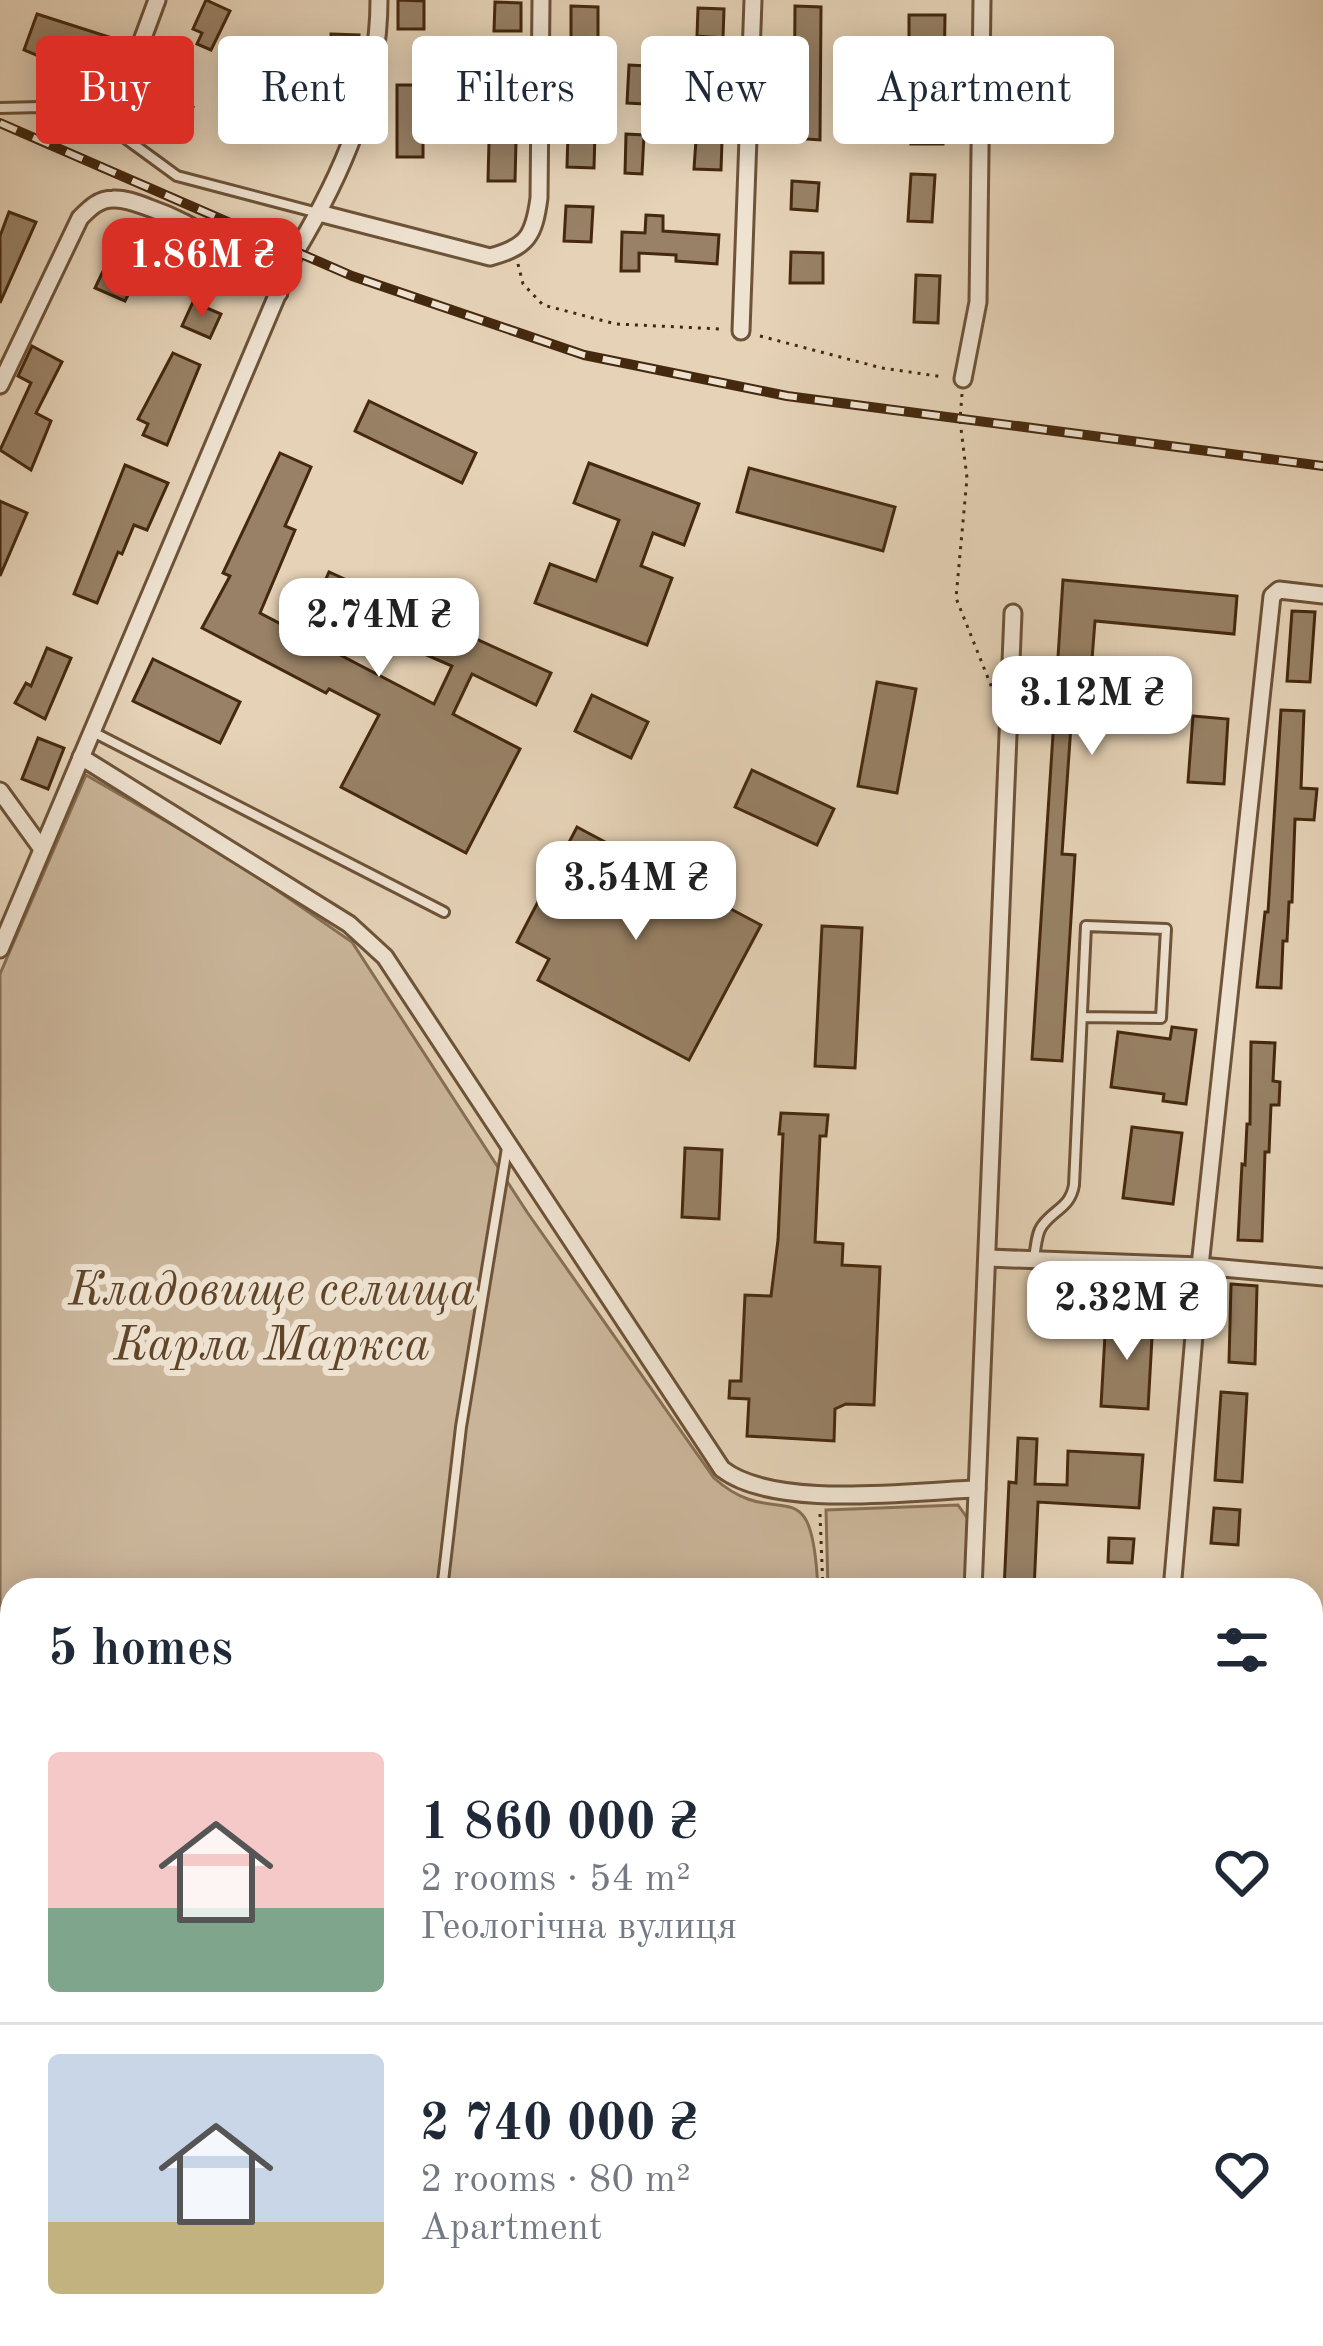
<!DOCTYPE html>
<html lang="en">
<head>
<meta charset="utf-8">
<style>
	:root { --surface:#fff; --page:#f6f6f7; --text:#1f2937; --muted:#747a83; --line:#e0e1e3; --accent:#d93025 }
	body { margin:0; font-family:"Old Standard TT",serif; background:var(--page); color:var(--text); height:100vh; display:flex; flex-direction:column; font-size:45px; white-space:nowrap }
	* { box-sizing:border-box; margin:0 }
	p { font-size:39px; color:var(--muted) }
	.icon { flex:none; width:66px; height:66px; fill:none; stroke:currentColor; stroke-width:2; stroke-linecap:round; stroke-linejoin:round }
	.map { position:relative; flex:1; overflow:hidden }
	.drawer { position:absolute; left:0px; top:1578px; width:1323px; height:768px; display:flex; flex-direction:column; background:var(--surface); border-radius:36px 36px 0 0; box-shadow:0 6px 30px #0003 }
	.drawer>* { flex:none }
	.top-card { position:absolute; left:36px; top:36px; width:1251px; height:108px; display:flex; gap:24px }
	.price { position:absolute; translate:-50% -102px; padding:0 27px; border-radius:24px; background:#fff; color:#222; font-size:39px; line-height:78px; filter:drop-shadow(0 3px 6px #0008) }
	.price::after { content:''; position:absolute; left:50%; top:72px; width:36px; height:27px; margin-left:-18px; background:inherit; clip-path:polygon(0 0,100% 0,50% 100%) }
	.price.active { background:var(--accent); color:#fff }
	ul { padding:0; list-style:none }
	li { display:flex; align-items:center; gap:36px; height:300px; padding:0 48px }
	li+li { border-top:3px solid var(--line) }
	li span { display:grid; place-items:center; flex:none; width:336px; height:240px; border-radius:12px; color:#555 }
	li>.icon { margin-inline-start:auto }
	span .icon { width:144px; height:144px; fill:#fffc; stroke-width:1 }
	li b { font-size:51px }
	h2 { display:flex; justify-content:space-between; align-items:center; height:144px; padding:0 48px; font-size:51px }
	.chip { padding:0 42px; border-radius:12px; background:var(--surface); box-shadow:0 6px 30px #0003; font-size:42px; line-height:108px }
	.chip.active { background:var(--accent); color:#fff }
	.map>svg:first-child { display:block }
</style>
</head>
<body>
<div class="map">
<svg width="1323" height="2346" viewBox="0 0 1323 2346">
	<rect width="100%" height="100%" fill="#e5d2b7"/>
	<filter id="stains"><feTurbulence type="fractalNoise" baseFrequency=".00167" numOctaves="4"/><feColorMatrix values="0 0 0 0 .2 0 0 0 0 .09 0 0 0 0 .02 0 0 0 .5 -.17"/></filter>
	<radialGradient id="worn" r=".72"><stop offset=".6" stop-color="#630" stop-opacity="0"/><stop offset="1" stop-color="#630" stop-opacity=".3"/></radialGradient>
	<g fill="#cab59a" stroke="#886f54" stroke-width="3">
		<path d="M86,775l147,85 119,82 175,270 187,266c66,59 98,-20 104,112h-806v228l-12,-6v-838z"/>
		<path d="M958,1505l10,14 -3,71h-137l-2,-80z"/>
		<path d="M1311,2262l12,12v72h-255l-5,-12h248z"/>
	</g>
	<g fill="#988166" stroke="#45290e" stroke-width="3">
		<path d="M206,0l24,11 -19,39 -14,-6 5,-11 -9,-4z"/>
		<path d="M398,0l26,1v28h-26z"/>
		<path d="M495,2l26,1v28h-27z"/>
		<path d="M571,6l27,1v86l-27,-1z"/>
		<path d="M795,6l26,1 -1,133 -26,-2z"/>
		<path d="M698,8l26,1 -1,29 -26,-2z"/>
		<path d="M37,14l78,25 -13,32 -57,-24 -4,10 -17,-7z"/>
		<path d="M909,15h36l-2,129h-32l11,-103h-13z"/>
		<path d="M331,34l28,1 -2,35 -27,-1z"/>
		<path d="M629,65l18,1 -2,38 -18,-1z"/>
		<path d="M698,65l26,1 -1,29 -26,-1z"/>
		<rect x="397" y="85" width="26" height="72"/>
		<path d="M314,89l27,1 -1,34 -27,-1z"/>
		<path d="M169,98l24,9 -10,25 -24,-10z"/>
		<path d="M490,102h27l-2,79h-27z"/>
		<path d="M568,132l27,1 -1,35 -27,-1z"/>
		<path d="M626,134l18,1 -2,39 -17,-1z"/>
		<path d="M696,140l26,1 -1,29 -27,-1z"/>
		<path d="M911,174l24,1 -3,47 -24,-1z"/>
		<path d="M792,181l27,2 -2,28 -26,-2z"/>
		<path d="M566,206l27,1 -2,35 -27,-1z"/>
		<path d="M9,212l27,10 -36,81v-67z"/>
		<path d="M646,215l17,1v15l56,4 -2,29 -41,-3v-6l-37,-2v18h-18l1,-39 23,1z"/>
		<path d="M113,250l30,14 -18,37 -30,-13z"/>
		<path d="M791,252l32,1v30h-33z"/>
		<path d="M916,275l24,1 -2,47 -24,-1z"/>
		<path d="M193,302l28,12 -11,24 -28,-12z"/>
		<path d="M32,346l30,16 -26,51 15,8 -20,49 -31,-20 31,-67 -13,-7z"/>
		<path d="M173,353l27,12 -33,80 -24,-10 5,-11 -10,-5z"/>
		<path d="M369,401l107,52 -14,30 -107,-52z"/>
		<path d="M280,453l31,14 -26,59 10,4 -35,83 174,91 18,-38 -138,-60 15,-34 222,101 -15,32 -64,-31 -19,40 67,35 -54,104 -125,-66 38,-72 -50,-26 -3,4 -124,-65 28,-52 -7,-3z"/>
		<path d="M589,463l110,41 -15,41 -31,-12 -12,33 31,12 -25,67 -112,-42 15,-39 46,17 23,-61 -45,-17z"/>
		<path d="M125,465l43,18 -21,47 -13,-5 -12,29 -4,-2 -21,51 -23,-9z"/>
		<path d="M749,468l146,39 -12,44 -146,-39z"/>
		<path d="M0,501l27,12 -27,63z"/>
		<path d="M1063,580l174,16 -3,38 -139,-13 -6,77 -16,-1 -11,157 13,1 -13,206 -30,-2z"/>
		<path d="M1292,611l23,1 -5,70 -23,-1z"/>
		<path d="M47,648l24,10 -26,61 -30,-16 11,-20 5,3z"/>
		<path d="M153,659l87,43 -20,41 -87,-42z"/>
		<path d="M877,682l39,7 -19,104 -39,-7z"/>
		<path d="M592,695l56,27 -17,36 -56,-27z"/>
		<path d="M1281,710l23,1 -3,77 16,1 -3,31 -19,-1 -3,83h-3l-2,39h-4l-2,47 -24,-1 8,-75h3z"/>
		<path d="M1193,716l35,3 -4,65 -36,-2z"/>
		<path d="M38,738l26,10 -16,41 -26,-10z"/>
		<path d="M752,770l82,39 -17,36 -82,-38z"/>
		<path d="M577,827l184,98 -72,135 -151,-80 11,-21 -32,-17z"/>
		<path d="M822,926l40,2 -7,140 -40,-2z"/>
		<path d="M1172,1027l24,3 -10,74 -23,-3 1,-7 -53,-7 7,-55 52,7z"/>
		<path d="M1251,1042l24,1 -2,38 7,1 -1,23h-8l-2,47h-4l-3,89 -24,-1 4,-76 3,1 2,-41h3z"/>
		<path d="M781,1113l47,2 -2,21h-6l-5,106 28,2 -1,21 38,2 -6,138 -28,-1 -11,5 -1,32 -87,-5 2,-37 -20,-1 1,-17h11l4,-86 26,1 7,-56 5,-106h-4z"/>
		<path d="M1132,1127l50,6 -9,71 -50,-6z"/>
		<path d="M685,1148l37,2 -3,69 -37,-2z"/>
		<path d="M1231,1284l26,2 -2,78 -26,-2z"/>
		<path d="M1106,1317l47,3 -5,89 -47,-3z"/>
		<path d="M1221,1392l26,2 -5,88 -27,-2z"/>
		<path d="M1018,1438l19,1 -2,45 32,1 1,-34 75,4 -4,53 -101,-6 -4,88h-30l5,-108 7,1z"/>
		<path d="M1214,1508l26,2 -2,35 -27,-2z"/>
		<path d="M1109,1538l25,1 -2,24 -24,-1z"/>
	</g>
	<g fill="none" stroke-linecap="round" stroke-linejoin="round">
		<g stroke="#6d5338" stroke-width="14">
			<g id="lane">
				<path d="M0,108l41,-1 69,20 67,49 141,37"/>
				<path d="M93,732l351,180"/>
				<path d="M1034,1258c2,-10 2,-24 8,-32 12,-17 28,-18 32,-41l12,-259 80,3 -5,89 -79,-1"/>
				<path d="M442,1590l19,-163 46,-279"/>
			</g>
		</g>
		<g stroke="#6d5338" stroke-width="21">
			<g id="street">
				<path d="M110,127l47,-127"/>
				<path d="M319,213l171,44c38,-10 44,-22 49,-59l2,-198"/>
				<path d="M741,331l12,-331"/>
				<path d="M963,379l15,-77 4,-302"/>
				<path d="M0,385l80,-167c9,-9 18,-19 33,-19 12,-1 26,5 37,9 52,18 88,48 129,85"/>
				<path d="M81,757l268,167 36,33 337,512c53,41 188,22 255,20"/>
				<path d="M0,791l42,58"/>
				<path d="M0,949l295,-696c47,-78 84,-161 84,-253"/>
				<path d="M988,1258l212,8 123,11"/>
				<path d="M973,1590l40,-977"/>
				<path d="M1172,1590l28,-324 72,-670 7,-6 44,5"/>
				<path d="M1320,2171l3,-4"/>
				<path d="M884,2346v-12"/>
			</g>
		</g>
		<g stroke="#45290e" stroke-width="3" stroke-dasharray="3 6" stroke-linecap="butt">
			<path d="M518,264l5,20 20,21 73,19 105,5"/>
			<path d="M760,336l122,32 62,9"/>
			<path d="M962,394l-2,26 7,58 -11,120 36,90"/>
			<path d="M820,1514l3,76"/>
			<path d="M1311,1706l12,2"/>
		</g>
		<use href="#lane" stroke="#eee2d0" stroke-width="8"/>
		<use href="#street" stroke="#eee2d0" stroke-width="15"/>
		<g stroke="#45290e" stroke-width="10">
			<path id="rail" d="M0,123l352,153 232,79 203,41 536,70"/>
		</g>
		<use href="#rail" stroke="#eee2d0" stroke-width="6" stroke-dasharray="18" stroke-linecap="butt"/>
	</g>
	<g text-anchor="middle" dominant-baseline="central" stroke-width="12" stroke-linejoin="round" paint-order="stroke">
		<g font-size="48" font-style="italic" fill="#60452a" stroke="#eee2d0">
			<text x="272" y="1291">Кладовище селища<tspan x="272" dy="55">Карла Маркса</tspan></text>
		</g>
	</g>
	<rect width="100%" height="100%" filter="url(#stains)"/>
	<rect width="100%" height="100%" fill="url(#worn)"/>
</svg>
<b class="price active" style="left:202px;top:320px">1.86M ₴</b>
<b class="price" style="left:379px;top:680px">2.74M ₴</b>
<b class="price" style="left:1092px;top:758px">3.12M ₴</b>
<b class="price" style="left:636px;top:943px">3.54M ₴</b>
<b class="price" style="left:1127px;top:1363px">2.32M ₴</b>
<div class="top-card">
<a class="chip active">Buy</a>
<a class="chip">Rent</a>
<a class="chip">Filters</a>
<a class="chip">New</a>
<a class="chip">Apartment</a>
</div>
<section class="drawer">
<h2>5 homes<svg class="icon" aria-label="filters" viewBox="0 0 24 24"><path d="M4 7h16M4 17h16"/><circle cx="9" cy="7" r="2"/><circle cx="15" cy="17" r="2"/></svg></h2>
<ul>
<li><span style="background:linear-gradient(#f6c9c9 65%,#7fa58c 0)"><svg class="icon" aria-label="home" viewBox="0 0 24 24"><path d="M3 11l9-7 9 7M6 9v11h12V9"/></svg></span><div><b>1 860 000 ₴</b><p>2 rooms · 54 m²</p><p>Геологічна вулиця</p></div><svg class="icon" aria-label="heart" viewBox="0 0 24 24"><path d="M12 20l-8-8c-3-5 5-10 8-4 3-6 11-1 8 4z"/></svg></li>
<li><span style="background:linear-gradient(#c9d6e8 70%,#c2b280 0)"><svg class="icon" aria-label="home" viewBox="0 0 24 24"><path d="M3 11l9-7 9 7M6 9v11h12V9"/></svg></span><div><b>2 740 000 ₴</b><p>2 rooms · 80 m²</p><p>Apartment</p></div><svg class="icon" aria-label="heart" viewBox="0 0 24 24"><path d="M12 20l-8-8c-3-5 5-10 8-4 3-6 11-1 8 4z"/></svg></li>
</ul>
</section>
</div>
</body>
</html>
